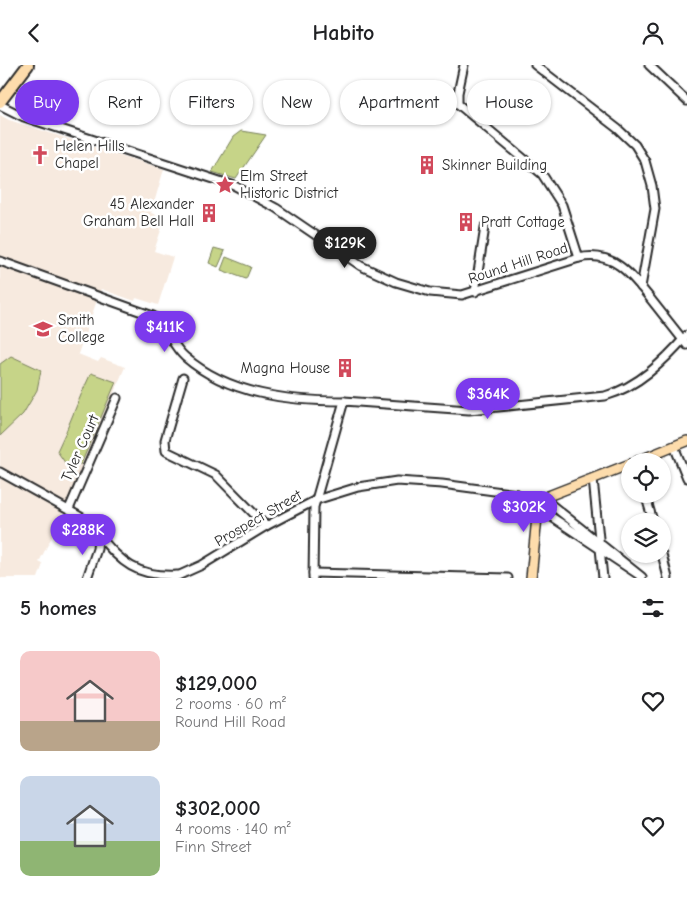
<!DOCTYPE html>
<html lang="en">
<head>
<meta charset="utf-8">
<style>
	:root { --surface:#fff; --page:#f6f6f6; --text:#202124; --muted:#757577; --accent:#7c3aed }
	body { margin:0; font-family:"Comic Neue",sans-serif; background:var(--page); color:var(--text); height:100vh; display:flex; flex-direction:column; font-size:19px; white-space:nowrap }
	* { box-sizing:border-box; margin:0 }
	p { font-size:16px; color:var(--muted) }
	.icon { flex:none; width:28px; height:28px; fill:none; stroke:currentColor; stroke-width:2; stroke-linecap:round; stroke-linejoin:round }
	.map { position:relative; height:513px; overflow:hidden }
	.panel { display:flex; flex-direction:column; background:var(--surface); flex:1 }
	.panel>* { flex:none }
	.banner { position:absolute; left:15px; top:15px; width:658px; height:45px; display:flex; gap:10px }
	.tools { position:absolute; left:621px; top:388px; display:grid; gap:10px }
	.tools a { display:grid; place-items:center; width:50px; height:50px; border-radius:50%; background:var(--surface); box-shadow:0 1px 4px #0004; font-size:25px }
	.price { position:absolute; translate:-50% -42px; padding:0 11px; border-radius:18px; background:var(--accent); color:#fff; font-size:16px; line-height:32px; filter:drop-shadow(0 1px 2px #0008) }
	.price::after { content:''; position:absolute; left:50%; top:30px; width:15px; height:11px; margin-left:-8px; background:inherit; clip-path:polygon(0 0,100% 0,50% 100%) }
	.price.on { background:#222; color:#fff }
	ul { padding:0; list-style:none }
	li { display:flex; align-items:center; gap:15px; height:125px; padding:0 20px }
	li span { display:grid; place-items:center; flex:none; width:140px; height:100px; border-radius:10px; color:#555 }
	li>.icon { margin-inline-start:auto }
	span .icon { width:60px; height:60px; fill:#fffc; stroke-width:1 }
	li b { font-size:21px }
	h2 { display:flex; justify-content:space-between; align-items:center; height:60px; padding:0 20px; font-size:21px }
	.pill { padding:0 18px; border-radius:22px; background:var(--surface); box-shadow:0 1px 4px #0004; font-size:18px; line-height:45px }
	.pill.on { background:var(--accent); color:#fff }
	header { display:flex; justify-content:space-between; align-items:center; height:65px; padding:0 20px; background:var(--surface); font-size:22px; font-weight:700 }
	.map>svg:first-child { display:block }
</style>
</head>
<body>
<header><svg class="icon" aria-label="back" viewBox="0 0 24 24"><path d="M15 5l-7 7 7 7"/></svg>Habito<svg class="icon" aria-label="person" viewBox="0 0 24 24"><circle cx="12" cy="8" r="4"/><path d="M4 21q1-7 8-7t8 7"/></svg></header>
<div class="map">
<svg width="687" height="513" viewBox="0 0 687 513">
	<rect width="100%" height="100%" fill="#fff"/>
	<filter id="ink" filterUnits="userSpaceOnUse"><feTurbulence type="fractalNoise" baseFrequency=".02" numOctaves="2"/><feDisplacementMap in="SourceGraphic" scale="10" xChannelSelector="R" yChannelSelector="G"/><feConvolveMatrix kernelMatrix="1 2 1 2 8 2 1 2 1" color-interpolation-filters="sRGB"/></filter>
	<g filter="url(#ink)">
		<path fill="#f7eadf" d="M0,50l9,5 155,49 -13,44 14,5 -11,33 19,6 -15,48 -22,-7 -1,3 -34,-12 -23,65 20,8 3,-4 24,9 -63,147 1,1 -24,47 4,2 -5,14h-38z"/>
		<g fill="#c6d488" stroke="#78805a">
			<path d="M241,66l25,4 -30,44 -24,-7 21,-35z"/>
			<path d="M214,183l11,3 -7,16 -9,-4z"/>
			<path d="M226,192l25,10 -5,12 -25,-9z"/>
			<path d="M11,291l30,14 -4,20 -14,24 -23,22v-72z"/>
			<path d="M91,308l25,9 -35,82h-15l-9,-13c13,-26 21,-52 34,-78z"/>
		</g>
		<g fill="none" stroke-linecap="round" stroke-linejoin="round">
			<g stroke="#2b2b2b" stroke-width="11">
				<g id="minor">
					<path d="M464,0l-6,28v11l84,70 20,31 17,53"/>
					<path d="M535,0l83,64 17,16 10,16 7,25 3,23 -14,78"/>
					<path d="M649,0l38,36"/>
					<path d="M0,40l24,12 211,69 41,22 85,58 35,16 34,10 32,3 117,-37c36,-8 54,19 74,44 12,15 23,29 34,43"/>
					<path d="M0,196l153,55c15,11 18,29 32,41 44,38 104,44 159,44"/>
					<path d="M475,227l10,-65"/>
					<path d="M183,313l-18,62 1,11 50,24 50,51"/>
					<path d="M674,381l13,32"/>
					<path d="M0,407l81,45c33,30 40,61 96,58"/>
					<path d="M593,414l10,99"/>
					<path d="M645,429l8,27"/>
					<path d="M69,444l48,-111"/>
					<path d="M662,489l6,24"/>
					<path d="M313,508l195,5"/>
					<path d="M87,513l10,-29 1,-12"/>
					<path d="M173,513l29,-13 64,-39 50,-26 42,-13 39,-6 45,3 75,10 125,83 -99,-79"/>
					<path d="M313,513l1,-71 30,-106 125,9 136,-14c33,-9 59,-35 82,-61"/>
				</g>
			</g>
			<g stroke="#2b2b2b" stroke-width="12">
				<g id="major">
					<path d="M638,396l49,-20"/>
					<path d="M531,513l7,-71 5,-9 87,-34"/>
				</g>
			</g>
			<g stroke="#2b2b2b" stroke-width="14">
				<path id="highway" d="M0,37l28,-37"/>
			</g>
			<use href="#minor" stroke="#fff" stroke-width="7"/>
			<use href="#major" stroke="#fddcac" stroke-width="9"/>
			<use href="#highway" stroke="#fddcac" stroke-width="10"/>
		</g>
	</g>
	<defs>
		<g id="church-bare" transform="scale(1.5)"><path d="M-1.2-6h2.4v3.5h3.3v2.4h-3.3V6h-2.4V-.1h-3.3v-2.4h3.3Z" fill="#d1495b" stroke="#fff" stroke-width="2.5" paint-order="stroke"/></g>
		<g id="building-bare" transform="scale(1.5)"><path d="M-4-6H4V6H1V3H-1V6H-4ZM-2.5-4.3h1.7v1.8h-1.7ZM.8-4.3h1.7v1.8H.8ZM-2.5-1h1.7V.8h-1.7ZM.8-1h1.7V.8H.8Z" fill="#d1495b" stroke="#fff" stroke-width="2.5" paint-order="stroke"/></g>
		<g id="sight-bare" transform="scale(1.5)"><path d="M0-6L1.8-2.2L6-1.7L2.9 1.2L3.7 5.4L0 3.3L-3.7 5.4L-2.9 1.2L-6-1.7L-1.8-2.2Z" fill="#d1495b" stroke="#fff" stroke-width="2.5" paint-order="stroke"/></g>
		<g id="university-bare" transform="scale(1.5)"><path d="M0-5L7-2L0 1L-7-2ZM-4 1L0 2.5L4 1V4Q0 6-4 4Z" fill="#d1495b" stroke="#fff" stroke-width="2.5" paint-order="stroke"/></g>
	</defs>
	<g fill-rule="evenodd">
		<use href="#church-bare" x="40" y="90"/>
		<use href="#building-bare" x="427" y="100"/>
		<use href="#sight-bare" x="225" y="120"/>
		<use href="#building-bare" x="209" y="148"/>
		<use href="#building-bare" x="466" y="157"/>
		<use href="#university-bare" x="43" y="264"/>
		<use href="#building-bare" x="345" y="303"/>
	</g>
	<g text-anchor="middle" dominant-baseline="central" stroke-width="5" stroke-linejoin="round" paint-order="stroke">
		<g font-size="15" fill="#2b2b2b" stroke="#fff" text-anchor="start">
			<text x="55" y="81">Helen Hills<tspan x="55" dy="17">Chapel</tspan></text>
			<text x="442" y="100">Skinner Building</text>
			<text x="240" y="111">Elm Street<tspan x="240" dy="17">Historic District</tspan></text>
			<text x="194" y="139" text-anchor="end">45 Alexander<tspan x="194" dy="17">Graham Bell Hall</tspan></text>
			<text x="481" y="157">Pratt Cottage</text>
			<text x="58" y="255">Smith<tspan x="58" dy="17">College</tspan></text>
			<text x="330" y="303" text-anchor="end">Magna House</text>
		</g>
		<g font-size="15" fill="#2b2b2b" stroke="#fff">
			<text transform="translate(518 198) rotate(-18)">Round Hill Road</text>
			<text transform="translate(80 383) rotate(-66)">Tyler Court</text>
			<text transform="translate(258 453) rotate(-30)">Prospect Street</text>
		</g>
	</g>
</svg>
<div class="tools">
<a><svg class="icon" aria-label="locate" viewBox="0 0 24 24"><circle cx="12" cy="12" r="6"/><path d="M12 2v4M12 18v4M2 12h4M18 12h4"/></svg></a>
<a><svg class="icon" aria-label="layers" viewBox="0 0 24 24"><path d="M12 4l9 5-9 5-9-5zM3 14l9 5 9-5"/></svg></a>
</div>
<b class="price on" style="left:345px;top:204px">$129K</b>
<b class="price" style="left:165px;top:288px">$411K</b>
<b class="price" style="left:488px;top:355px">$364K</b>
<b class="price" style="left:524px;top:468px">$302K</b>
<b class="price" style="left:83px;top:491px">$288K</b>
<div class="banner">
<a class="pill on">Buy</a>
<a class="pill">Rent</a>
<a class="pill">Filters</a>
<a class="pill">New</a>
<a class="pill">Apartment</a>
<a class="pill">House</a>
</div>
</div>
<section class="panel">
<h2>5 homes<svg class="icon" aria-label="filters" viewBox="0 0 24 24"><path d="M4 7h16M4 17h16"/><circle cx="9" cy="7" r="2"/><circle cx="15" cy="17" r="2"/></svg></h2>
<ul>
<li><span style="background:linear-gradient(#f6c9c9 70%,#b9a48a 0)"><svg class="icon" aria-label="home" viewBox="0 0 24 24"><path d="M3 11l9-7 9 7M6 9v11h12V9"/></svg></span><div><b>$129,000</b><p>2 rooms · 60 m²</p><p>Round Hill Road</p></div><svg class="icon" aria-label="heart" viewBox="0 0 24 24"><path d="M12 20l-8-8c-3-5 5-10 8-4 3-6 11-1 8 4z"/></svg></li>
<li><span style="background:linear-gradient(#c9d6e8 65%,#8fb573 0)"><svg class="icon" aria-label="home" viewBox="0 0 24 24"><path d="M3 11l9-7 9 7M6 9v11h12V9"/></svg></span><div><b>$302,000</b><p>4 rooms · 140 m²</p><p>Finn Street</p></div><svg class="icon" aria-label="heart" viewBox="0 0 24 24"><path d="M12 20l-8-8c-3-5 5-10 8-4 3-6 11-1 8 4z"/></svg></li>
</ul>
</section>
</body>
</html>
